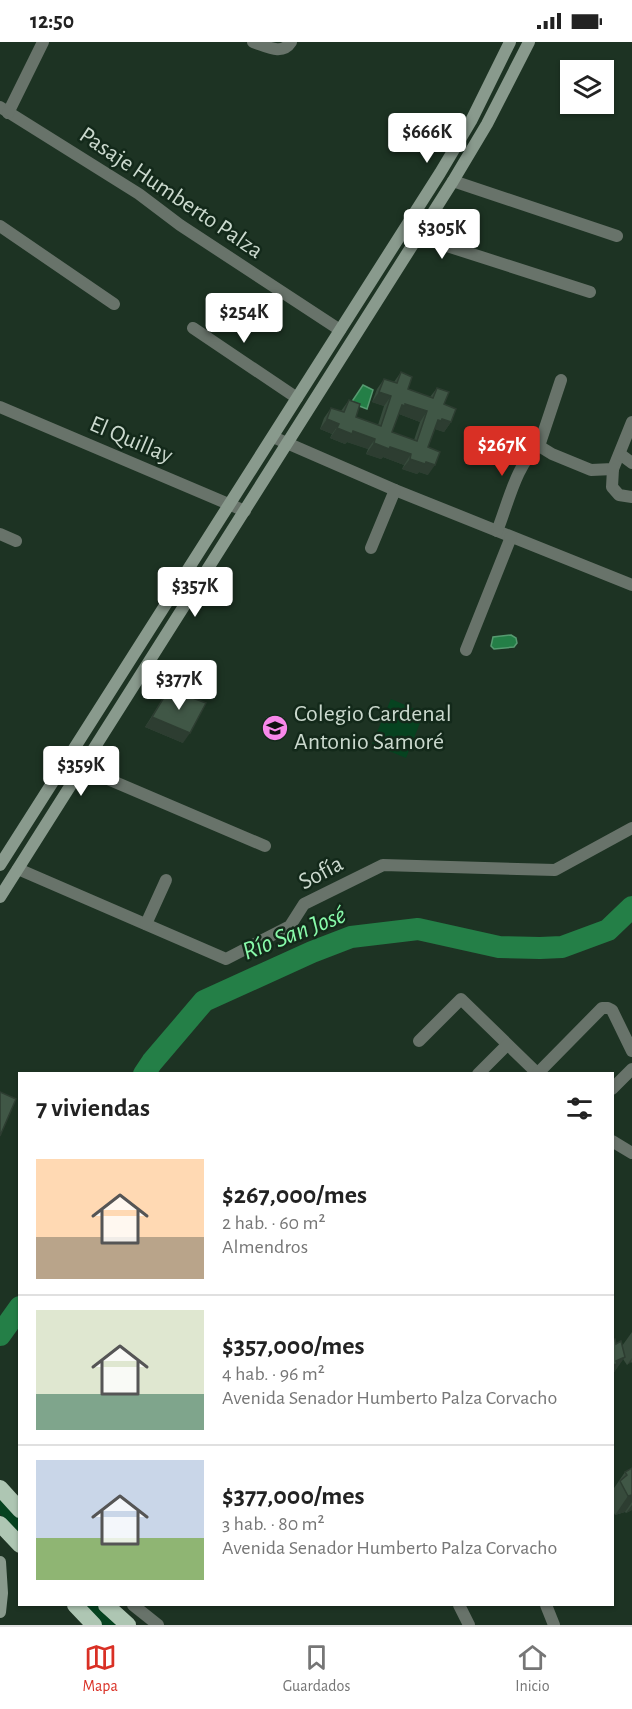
<!DOCTYPE html>
<html lang="es">
<head>
<meta charset="utf-8">
<style>
	:root { --surface:#fff; --page:#f2f2f2; --text:#222; --muted:#767676; --line:#e0e0e0; --accent:#d93025 }
	body { margin:0; font-family:"Alegreya Sans",sans-serif; background:var(--page); color:var(--text); height:100vh; display:flex; flex-direction:column; font-size:22px; white-space:nowrap }
	* { box-sizing:border-box; margin:0 }
	p { font-size:20px; color:var(--muted) }
	.icon { flex:none; width:33px; height:33px; fill:none; stroke:currentColor; stroke-width:2; stroke-linecap:round; stroke-linejoin:round }
	.map { position:relative; flex:1; overflow:hidden }
	.drawer { position:absolute; left:18px; top:1030px; width:596px; height:534px; display:flex; flex-direction:column; background:var(--surface); border-radius:0px; box-shadow:0 2px 4px #0004 }
	.drawer>* { flex:none }
	.controls { position:absolute; left:560px; top:18px; display:grid; gap:12px }
	.controls a { display:grid; place-items:center; width:54px; height:54px; border-radius:0px; background:var(--surface); box-shadow:0 2px 4px #0004; font-size:30px }
	.price { position:absolute; translate:-50% -51px; padding:0 14px; border-radius:6px; background:#fff; color:#222; font-size:20px; line-height:39px; filter:drop-shadow(0 2px 3px #0008) }
	.price::after { content:''; position:absolute; left:50%; top:36px; width:18px; height:14px; margin-left:-9px; background:inherit; clip-path:polygon(0 0,100% 0,50% 100%) }
	.price.current { background:var(--accent); color:#fff }
	ul { padding:0; list-style:none }
	li { display:flex; align-items:center; gap:18px; height:150px; padding:0 18px }
	li+li { border-top:2px solid var(--line) }
	li span { display:grid; place-items:center; flex:none; width:168px; height:120px; border-radius:0px; color:#555 }
	li>.icon { margin-inline-start:auto }
	span .icon { width:72px; height:72px; fill:#fffc; stroke-width:1 }
	li b { font-size:26px }
	h2 { display:flex; justify-content:space-between; align-items:center; height:72px; padding:0 18px; font-size:26px }
	.status { display:flex; justify-content:space-between; align-items:center; height:42px; padding:0 30px; background:var(--surface); direction:ltr }
	.status svg { height:16px; fill:currentColor }
	.tab-bar { display:flex; justify-content:space-around; align-items:center; height:84px; border-top:2px solid var(--line); background:var(--surface); font-size:16px; color:var(--muted) }
	.tab-bar a { display:grid; justify-items:center; gap:3px }
	.tab-bar .current { color:var(--accent) }
	.map>svg:first-child { display:block }
</style>
</head>
<body>
<div class="status"><b>12:50</b><svg viewBox="0 0 49 12"><path d="M0 12V9h3v3zM5 12V6h3v6zM10 12V3h3v9zM15 12V0h3v12zM26 1h20v11H26zM47 4h2v5h-2z"/></svg></div>
<div class="map">
<svg width="632" height="1583" viewBox="0 0 632 1583">
	<rect width="100%" height="100%" fill="#1d3323"/>
	<g fill="#064320">
		<path d="M391,657l33,14 -18,45 -34,-14z"/>
		<path d="M0,1455l19,21v18l-19,-22z"/>
		<path d="M82,1563h15l24,20h-21z"/>
	</g>
	<g fill="#247f47" stroke="#569a70" stroke-width="1.5">
		<path d="M363,343l10,5 -6,19 -16,-6z"/>
		<path d="M511,593l5,3 1,5 -3,4 -20,2 -3,-3 2,-9z"/>
	</g>
	<g fill="none" stroke-linecap="round" stroke-linejoin="round">
		<g stroke="#247f47" stroke-width="22">
			<path d="M144,1032l8,-12 52,-61 108,-49 39,-15 67,-8 81,18 41,1 22,-1 46,-17 24,-23"/>
			<path d="M0,1293l20,-28"/>
		</g>
		<g stroke="#68736a" stroke-width="12">
			<path d="M253,0c13,4 29,14 38,0"/>
			<path d="M0,65l139,87 41,31 160,105"/>
			<path d="M8,71l35,-71"/>
			<path d="M453,139l164,55"/>
			<path d="M0,184l114,78"/>
			<path d="M419,195l171,55"/>
			<path d="M193,286l104,70"/>
			<path d="M273,395l122,53 237,95"/>
			<path d="M539,404l13,8 39,16 22,-1 19,-47"/>
			<path d="M620,412l12,9"/>
			<path d="M613,427l-1,18 7,8 13,2"/>
			<path d="M497,489c10,-24 20,-70 42,-85l22,-66"/>
			<path d="M0,492l16,7"/>
			<path d="M371,506l24,-58"/>
			<path d="M466,608l45,-113"/>
			<path d="M82,726l183,78"/>
			<path d="M18,827l208,90 64,-33 14,-22 79,-39 172,5 77,-42"/>
			<path d="M146,882l20,-44"/>
			<path d="M419,999l42,-42 76,74"/>
			<path d="M478,1032l29,-29"/>
			<path d="M537,1032l65,-66h6l4,2 20,41"/>
			<path d="M612,1047l20,-20"/>
			<path d="M612,1099l20,12"/>
			<path d="M133,1563l25,20"/>
			<path d="M459,1563l10,20"/>
			<path d="M546,1563l8,20"/>
		</g>
		<path stroke="#68736a" stroke-width="12" d="M0,365l245,104"/>
		<g stroke="#899a8d" stroke-width="12">
			<path d="M0,823l440,-692 31,-52 39,-79"/>
			<path d="M0,855l453,-716 34,-57 42,-82"/>
			<path d="M0,1520l2,31 -2,19"/>
		</g>
		<g stroke="#aec6b3" stroke-width="16">
			<path d="M0,1446l20,22"/>
			<path d="M0,1482l20,21"/>
			<path d="M75,1563l19,20"/>
			<path d="M106,1563l22,20"/>
		</g>
	</g>
	<g fill="#374b3c" fill-rule="evenodd">
		<path d="M401,330l7,17 22,8 7,-9 14,34 -7,10 -9,-3 -1,2 -6,16v28l-9,-3 -2,2 -15,-5 2,-4 -21,-8 -2,2 -15,-5 2,-5 -21,-7 -2,2 -15,-6 2,-4 -12,-5 4,-11 7,-10 10,3 8,-11 7,17 22,8 6,-19 -12,-4 5,-13 7,-10 10,3zM399,372l21,8 -6,18 -22,-8z"/>
		<path d="M169,647l14,54 -38,-16z"/>
		<path d="M632,1290v31l-1,-1 -4,3 -4,-6 -11,16 10,-29z"/>
		<path d="M632,1426v42l-6,3 -1,-1 -10,3 -3,-6v-18l13,-19z"/>
	</g>
	<g fill="#2d3d31">
		<path d="M379,350l12,4 -7,10 -12,-4z"/>
		<path d="M405,362l22,7 -7,11 -21,-8 3,-9z"/>
		<path d="M327,377l12,5 -7,10 -12,-5z"/>
		<path d="M442,377l9,3 -7,10 -9,-3 -1,2 4,-11z"/>
		<path d="M337,386l16,3 22,8 -7,10 -21,-7 -2,2 -15,-6z"/>
		<path d="M374,401l16,4 21,7 -7,11 -21,-8 -2,2 -15,-5z"/>
		<path d="M410,417l16,3 9,3 -7,10 -9,-3 -2,2 -15,-5z"/>
		<path d="M152,675l38,16 -7,10 -38,-16z"/>
		<path d="M625,1315l-13,18v-10l4,-4z"/>
		<path d="M632,1316l-1,4 -4,3z"/>
		<path d="M632,1453v7l-7,10 -10,3 13,-19z"/>
		<path d="M632,1463v5l-6,3z"/>
	</g>
	<g fill="#405746" stroke="#2d3d31" stroke-width="1.5" fill-rule="evenodd">
		<path d="M401,330l11,5 -4,12 25,9 4,-10 12,4 -5,12 12,5 -5,13 -9,-3 -1,2 -3,-1 -10,27 12,5 -5,13 -9,-3 -1,2 -15,-5 1,-5 -21,-7 -1,2 -15,-6 1,-4 -22,-8 -1,3 -15,-6 2,-4 -12,-5 4,-11 13,4 5,-12 11,4 -4,13 25,9 10,-30 -12,-4 5,-13 13,4zM405,362l22,7 -10,30 -25,-9 10,-27 3,1z"/>
		<path d="M169,647l37,14 -16,30 -38,-16z"/>
		<path d="M0,1050l16,7 -16,37z"/>
		<path d="M612,1297h3l1,5 5,-3 4,16 -9,4 1,3 -5,1z"/>
		<path d="M632,1426v27l-4,1 -8,-15 7,-6 -2,-3z"/>
	</g>
	<defs>
		<g id="school-disc" transform="scale(1.35)"><circle r="9.5" fill="#f888ea" stroke="#13291a"/><path d="M0-5L7-2L0 1L-7-2ZM-4 1L0 2.5L4 1V4Q0 6-4 4Z" fill="#111"/></g>
	</defs>
	<g fill-rule="evenodd">
		<use href="#school-disc" x="275" y="686"/>
	</g>
	<g text-anchor="middle" dominant-baseline="central" stroke-width="5" stroke-linejoin="round" paint-order="stroke">
		<g font-size="24" fill="#cbd9ce" stroke="#13291a">
			<text transform="translate(171 151) rotate(34)">Pasaje Humberto Palza</text>
			<text transform="translate(131 398) rotate(23)">El Quillay</text>
			<text transform="translate(321 831) rotate(-28)">Sofía</text>
		</g>
		<g font-size="24" fill="#cbd9ce" stroke="#13291a" text-anchor="start">
			<text x="294" y="672">Colegio Cardenal<tspan x="294" dy="28">Antonio Samoré</tspan></text>
		</g>
		<g font-size="26" font-style="italic" fill="#88faaa" stroke="#13291a">
			<text transform="translate(294 891) rotate(-21)">Río San José</text>
		</g>
	</g>
</svg>
<div class="controls">
<a><svg class="icon" aria-label="layers" viewBox="0 0 24 24"><path d="M12 4l9 5-9 5-9-5zM3 14l9 5 9-5"/></svg></a>
</div>
<b class="price" style="left:427px;top:122px">$666K</b>
<b class="price" style="left:442px;top:218px">$305K</b>
<b class="price" style="left:244px;top:302px">$254K</b>
<b class="price current" style="left:502px;top:435px">$267K</b>
<b class="price" style="left:195px;top:576px">$357K</b>
<b class="price" style="left:179px;top:669px">$377K</b>
<b class="price" style="left:81px;top:755px">$359K</b>
<section class="drawer">
<h2>7 viviendas<svg class="icon" aria-label="filters" viewBox="0 0 24 24"><path d="M4 7h16M4 17h16"/><circle cx="9" cy="7" r="2"/><circle cx="15" cy="17" r="2"/></svg></h2>
<ul>
<li><span style="background:linear-gradient(#ffd9b3 65%,#b9a48a 0)"><svg class="icon" aria-label="home" viewBox="0 0 24 24"><path d="M3 11l9-7 9 7M6 9v11h12V9"/></svg></span><div><b>$267,000/mes</b><p>2 hab. · 60 m²</p><p>Almendros</p></div></li>
<li><span style="background:linear-gradient(#dfe7d0 70%,#7fa58c 0)"><svg class="icon" aria-label="home" viewBox="0 0 24 24"><path d="M3 11l9-7 9 7M6 9v11h12V9"/></svg></span><div><b>$357,000/mes</b><p>4 hab. · 96 m²</p><p>Avenida Senador Humberto Palza Corvacho</p></div></li>
<li><span style="background:linear-gradient(#c9d6e8 65%,#8fb573 0)"><svg class="icon" aria-label="home" viewBox="0 0 24 24"><path d="M3 11l9-7 9 7M6 9v11h12V9"/></svg></span><div><b>$377,000/mes</b><p>3 hab. · 80 m²</p><p>Avenida Senador Humberto Palza Corvacho</p></div></li>
</ul>
</section>
</div>
<nav class="tab-bar">
<a class="current"><svg class="icon" aria-label="map" viewBox="0 0 24 24"><path d="M3 6l6-2 6 2 6-2v14l-6 2-6-2-6 2zM9 4v14M15 6v14"/></svg>Mapa</a>
<a><svg class="icon" aria-label="saved" viewBox="0 0 24 24"><path d="M7 4h10v16l-5-4-5 4z"/></svg>Guardados</a>
<a><svg class="icon" aria-label="home" viewBox="0 0 24 24"><path d="M3 11l9-7 9 7M6 9v11h12V9"/></svg>Inicio</a>
</nav>
</body>
</html>
